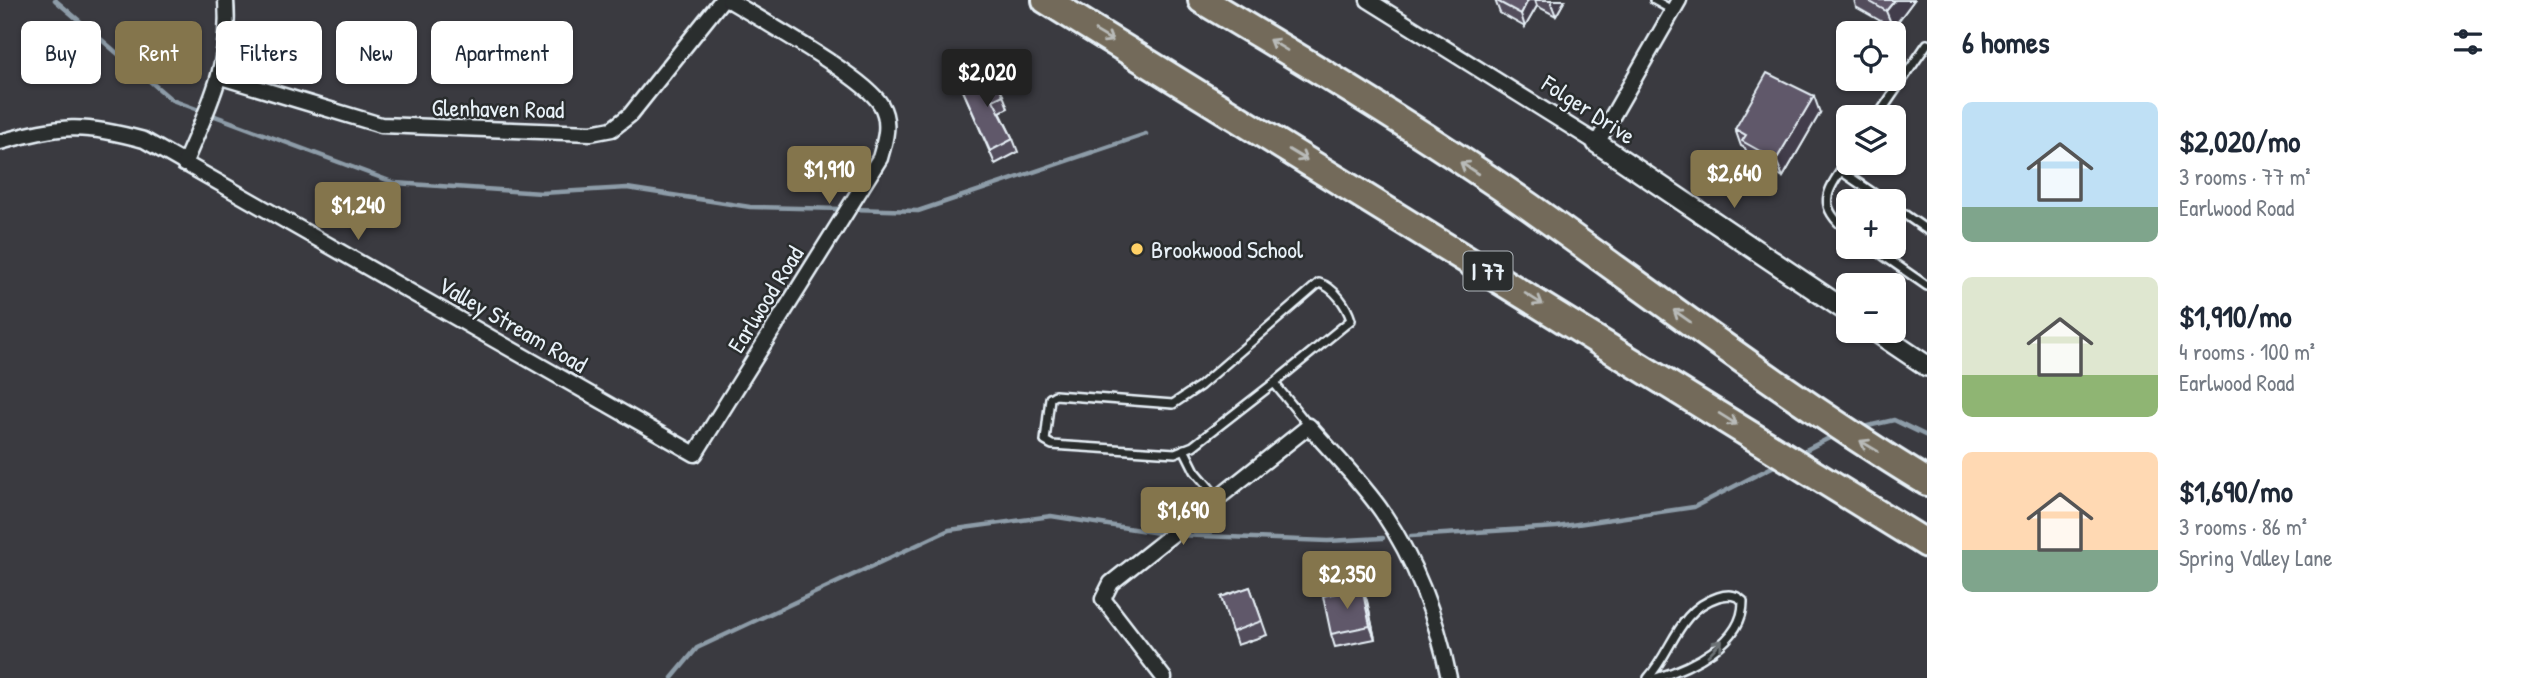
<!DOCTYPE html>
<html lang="en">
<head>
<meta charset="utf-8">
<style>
	:root { --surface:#fff; --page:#f6f6f7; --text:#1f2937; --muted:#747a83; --accent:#84754c }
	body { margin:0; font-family:"Patrick Hand",sans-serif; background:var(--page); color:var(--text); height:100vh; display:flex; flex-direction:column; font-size:26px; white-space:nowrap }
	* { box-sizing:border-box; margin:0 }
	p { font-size:23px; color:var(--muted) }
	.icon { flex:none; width:38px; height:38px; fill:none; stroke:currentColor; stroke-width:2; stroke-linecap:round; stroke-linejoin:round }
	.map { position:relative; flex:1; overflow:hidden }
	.panel { display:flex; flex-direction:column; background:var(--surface); width:595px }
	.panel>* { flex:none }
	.top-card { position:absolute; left:21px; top:21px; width:665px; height:63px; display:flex; gap:14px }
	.controls { position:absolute; left:1836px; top:21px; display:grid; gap:14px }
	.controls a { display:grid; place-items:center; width:70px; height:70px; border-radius:10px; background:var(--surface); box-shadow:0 2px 5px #0004; font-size:35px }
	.price { position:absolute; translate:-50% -60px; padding:0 16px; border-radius:7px; background:var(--accent); color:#fff; font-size:23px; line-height:46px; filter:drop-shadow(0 2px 4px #0008) }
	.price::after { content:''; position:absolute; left:50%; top:42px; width:21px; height:16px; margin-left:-10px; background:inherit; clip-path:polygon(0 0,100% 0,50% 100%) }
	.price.active { background:#222; color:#fff }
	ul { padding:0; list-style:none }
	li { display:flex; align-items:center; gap:21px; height:175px; padding:0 35px }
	li span { display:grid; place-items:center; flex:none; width:196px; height:140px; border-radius:10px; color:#555 }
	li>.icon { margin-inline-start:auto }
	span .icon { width:84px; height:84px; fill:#fffc; stroke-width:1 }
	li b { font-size:30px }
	h2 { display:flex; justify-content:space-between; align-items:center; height:84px; padding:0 35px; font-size:30px }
	.chip { padding:0 24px; border-radius:10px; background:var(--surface); box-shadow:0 2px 5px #0004; font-size:24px; line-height:63px }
	.chip.active { background:var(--accent); color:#fff }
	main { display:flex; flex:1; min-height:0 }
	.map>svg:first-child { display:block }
</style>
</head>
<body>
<main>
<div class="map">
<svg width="1927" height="678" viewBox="0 0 1927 678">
	<rect width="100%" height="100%" fill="#3a3a40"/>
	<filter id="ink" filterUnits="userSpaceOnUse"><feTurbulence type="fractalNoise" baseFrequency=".0143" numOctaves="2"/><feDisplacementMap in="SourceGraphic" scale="14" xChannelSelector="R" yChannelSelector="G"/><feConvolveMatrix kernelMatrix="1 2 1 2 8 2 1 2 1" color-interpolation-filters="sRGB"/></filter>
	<g filter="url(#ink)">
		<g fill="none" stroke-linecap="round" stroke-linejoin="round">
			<g stroke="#8d9ca8" stroke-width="4.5">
				<path d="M55,0l117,100 223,83 147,10 85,-5 123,19 93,2"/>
				<path d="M852,209l66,2 228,-77"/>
				<path d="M1859,428l35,-8 33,16"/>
				<path d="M1798,454l39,-20"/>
				<path d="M1177,535l151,6 55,-3"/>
				<path d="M1411,536l146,-9 137,-20 84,-43"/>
				<path d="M672,678l25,-30 252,-118 102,-14 114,18"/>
			</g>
			<g stroke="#e8f1f8" stroke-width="12">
				<g id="lane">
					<path d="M1654,0l18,10"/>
					<path d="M1877,117l50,-73"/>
					<path d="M1848,160c-20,30 -34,45 0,71"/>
					<path d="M1841,171l44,30"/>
					<path d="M1894,207l33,23"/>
					<path d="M1871,247l56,39"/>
					<path d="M1274,383l-81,63 -18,7 -123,-8 -7,-4 5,-43 5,-3 118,9 27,-18 119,-103c15,4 28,23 32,37l-77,63 35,43"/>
					<path d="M1184,449l11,22 23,27"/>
					<path d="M1648,678c25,-28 30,-68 70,-81 9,-3 18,-3 25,4 1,42 -54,67 -87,77"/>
				</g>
			</g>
			<g stroke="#e8f1f8" stroke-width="19">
				<g id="street">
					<path d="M1368,0l229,143 82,-143"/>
					<path d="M221,77l160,48 210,8 21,-4 18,-14 92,-115"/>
					<path d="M0,142c62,-17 82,-19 144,-2l551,314 185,-296c5,-17 11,-36 1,-53 -15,-27 -120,-85 -152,-105"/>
					<path d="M184,164c25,-58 47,-99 42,-164"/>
					<path d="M1164,678l-61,-79 8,-16 198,-157c24,28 53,56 74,87 34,50 54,106 66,165"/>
				</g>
			</g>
			<g stroke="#e8f1f8" stroke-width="24">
				<g id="secondary">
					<path d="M1597,143l251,169"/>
					<path d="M1875,331l52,35"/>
				</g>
			</g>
			<g stroke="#e8f1f8" stroke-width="32">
				<g id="highway">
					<path d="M1046,0l881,544"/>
					<path d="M1202,0c111,66 222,133 328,207 131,93 259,191 397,275"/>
				</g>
			</g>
			<use href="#lane" stroke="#2a2d2e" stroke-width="7"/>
			<use href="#street" stroke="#2a2d2e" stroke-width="14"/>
			<use href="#secondary" stroke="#2a2d2e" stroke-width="19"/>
			<use href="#highway" stroke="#736b5a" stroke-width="26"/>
		</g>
		<g fill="#534d5c" stroke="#e8f1f8" stroke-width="2">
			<path d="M1495,0h70l-9,16 -19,-10 -12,21 -25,-14z"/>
			<path d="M1854,0h60l-21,28 -37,-21z"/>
			<path d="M961,86l42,9 5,13 -8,4 13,27 5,13 -23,12z"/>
			<path d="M1820,113l-37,64 -34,-19 -4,-10 -4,-2 -6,-17z"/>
			<path d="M1250,587l17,48 -30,10 -16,-48z"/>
			<path d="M1367,601l8,38 -40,8 -4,-13z"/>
		</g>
		<g fill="#433e4b" stroke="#e8f1f8" stroke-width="2">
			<path d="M1528,0h7l2,6 -12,21 -4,-13z"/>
			<path d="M1553,0h12l-9,16 -5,-13z"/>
			<path d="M1895,0h19l-21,28 -7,-17z"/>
			<path d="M1814,96l6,17 -37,64 -7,-17z"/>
			<path d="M1362,588l5,13 8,38 -5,-13z"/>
		</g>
		<g fill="#60596b" stroke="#e8f1f8" stroke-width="2">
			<path d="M1495,0h33l-7,14z"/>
			<path d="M1867,0h28l-9,11z"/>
			<path d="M991,70l12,25 -10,5 20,39 -23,12 -29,-65z"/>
			<path d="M1767,73l47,23 -38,64 -34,-19 4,-6 -11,-6z"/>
			<path d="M1250,587l12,34 -30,11 -11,-35z"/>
			<path d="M1362,588l8,38 -39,8 -8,-38z"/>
		</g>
		<defs><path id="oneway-shaft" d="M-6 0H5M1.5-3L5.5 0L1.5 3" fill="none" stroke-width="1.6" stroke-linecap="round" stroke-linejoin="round" transform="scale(1.75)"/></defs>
		<g stroke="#b9bbb9">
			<use href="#oneway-shaft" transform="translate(1104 36) rotate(31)"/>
			<use href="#oneway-shaft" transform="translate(1278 45) rotate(-149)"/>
			<use href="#oneway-shaft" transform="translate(1298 155) rotate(31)"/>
			<use href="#oneway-shaft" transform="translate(1469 168) rotate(-147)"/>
			<use href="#oneway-shaft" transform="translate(1534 299) rotate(32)"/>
			<use href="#oneway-shaft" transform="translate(1682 316) rotate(-145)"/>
			<use href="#oneway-shaft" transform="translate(1728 419) rotate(32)"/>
			<use href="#oneway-shaft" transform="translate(1869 446) rotate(-149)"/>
		</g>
		<use stroke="#6c7275" href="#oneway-shaft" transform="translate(1715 648) rotate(-47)"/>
	</g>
	<circle fill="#ffd166" stroke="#2a2d2e" stroke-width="2.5" cx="1137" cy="249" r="7"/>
	<g text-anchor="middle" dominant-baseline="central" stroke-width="5" stroke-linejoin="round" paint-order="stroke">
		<rect fill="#2a2d2e" stroke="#afb6bb" stroke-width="2" x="1463.5" y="251.5" width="49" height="39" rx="5"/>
		<g font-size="23" font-weight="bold" fill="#e8f1f8">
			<text x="1488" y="271">I 77</text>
		</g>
		<g font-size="24" fill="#e8f1f8" stroke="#2a2d2e">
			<text transform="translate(498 108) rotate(1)">Glenhaven Road</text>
			<text transform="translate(1589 109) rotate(33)">Folger Drive</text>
			<text transform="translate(765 299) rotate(-58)">Earlwood Road</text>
			<text transform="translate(513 324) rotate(30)">Valley Stream Road</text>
		</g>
		<g font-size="24" fill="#e8f1f8" stroke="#2a2d2e" text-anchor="start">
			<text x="1151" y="249">Brookwood School</text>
		</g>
	</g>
</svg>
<div class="controls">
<a><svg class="icon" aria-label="locate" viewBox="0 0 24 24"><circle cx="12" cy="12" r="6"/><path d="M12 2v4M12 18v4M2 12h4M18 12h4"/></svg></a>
<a><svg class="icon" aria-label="layers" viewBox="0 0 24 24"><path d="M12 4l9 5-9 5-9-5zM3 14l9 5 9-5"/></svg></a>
<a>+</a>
<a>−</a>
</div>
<b class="price active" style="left:987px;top:109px">$2,020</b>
<b class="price" style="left:829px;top:206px">$1,910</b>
<b class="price" style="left:1734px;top:210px">$2,640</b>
<b class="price" style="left:358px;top:242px">$1,240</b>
<b class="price" style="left:1183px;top:547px">$1,690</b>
<b class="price" style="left:1347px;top:611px">$2,350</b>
<div class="top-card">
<a class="chip">Buy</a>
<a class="chip active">Rent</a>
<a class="chip">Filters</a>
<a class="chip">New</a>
<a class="chip">Apartment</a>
</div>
</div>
<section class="panel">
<h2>6 homes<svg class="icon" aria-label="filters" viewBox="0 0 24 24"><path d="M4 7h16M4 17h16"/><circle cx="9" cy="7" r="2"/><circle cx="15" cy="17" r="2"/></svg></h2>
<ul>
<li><span style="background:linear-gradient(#bfe0f5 75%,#7fa58c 0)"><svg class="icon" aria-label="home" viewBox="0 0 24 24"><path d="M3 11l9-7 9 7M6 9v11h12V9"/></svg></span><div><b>$2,020/mo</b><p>3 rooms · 77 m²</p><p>Earlwood Road</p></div></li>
<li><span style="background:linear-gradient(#dfe7d0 70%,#8fb573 0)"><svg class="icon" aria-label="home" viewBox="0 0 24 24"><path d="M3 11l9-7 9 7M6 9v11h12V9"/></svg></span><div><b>$1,910/mo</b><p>4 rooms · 100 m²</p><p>Earlwood Road</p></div></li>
<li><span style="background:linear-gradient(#ffd9b3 70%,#7fa58c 0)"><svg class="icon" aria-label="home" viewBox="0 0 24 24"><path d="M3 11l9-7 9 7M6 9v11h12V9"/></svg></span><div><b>$1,690/mo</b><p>3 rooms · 86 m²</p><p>Spring Valley Lane</p></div></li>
</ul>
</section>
</main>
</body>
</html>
